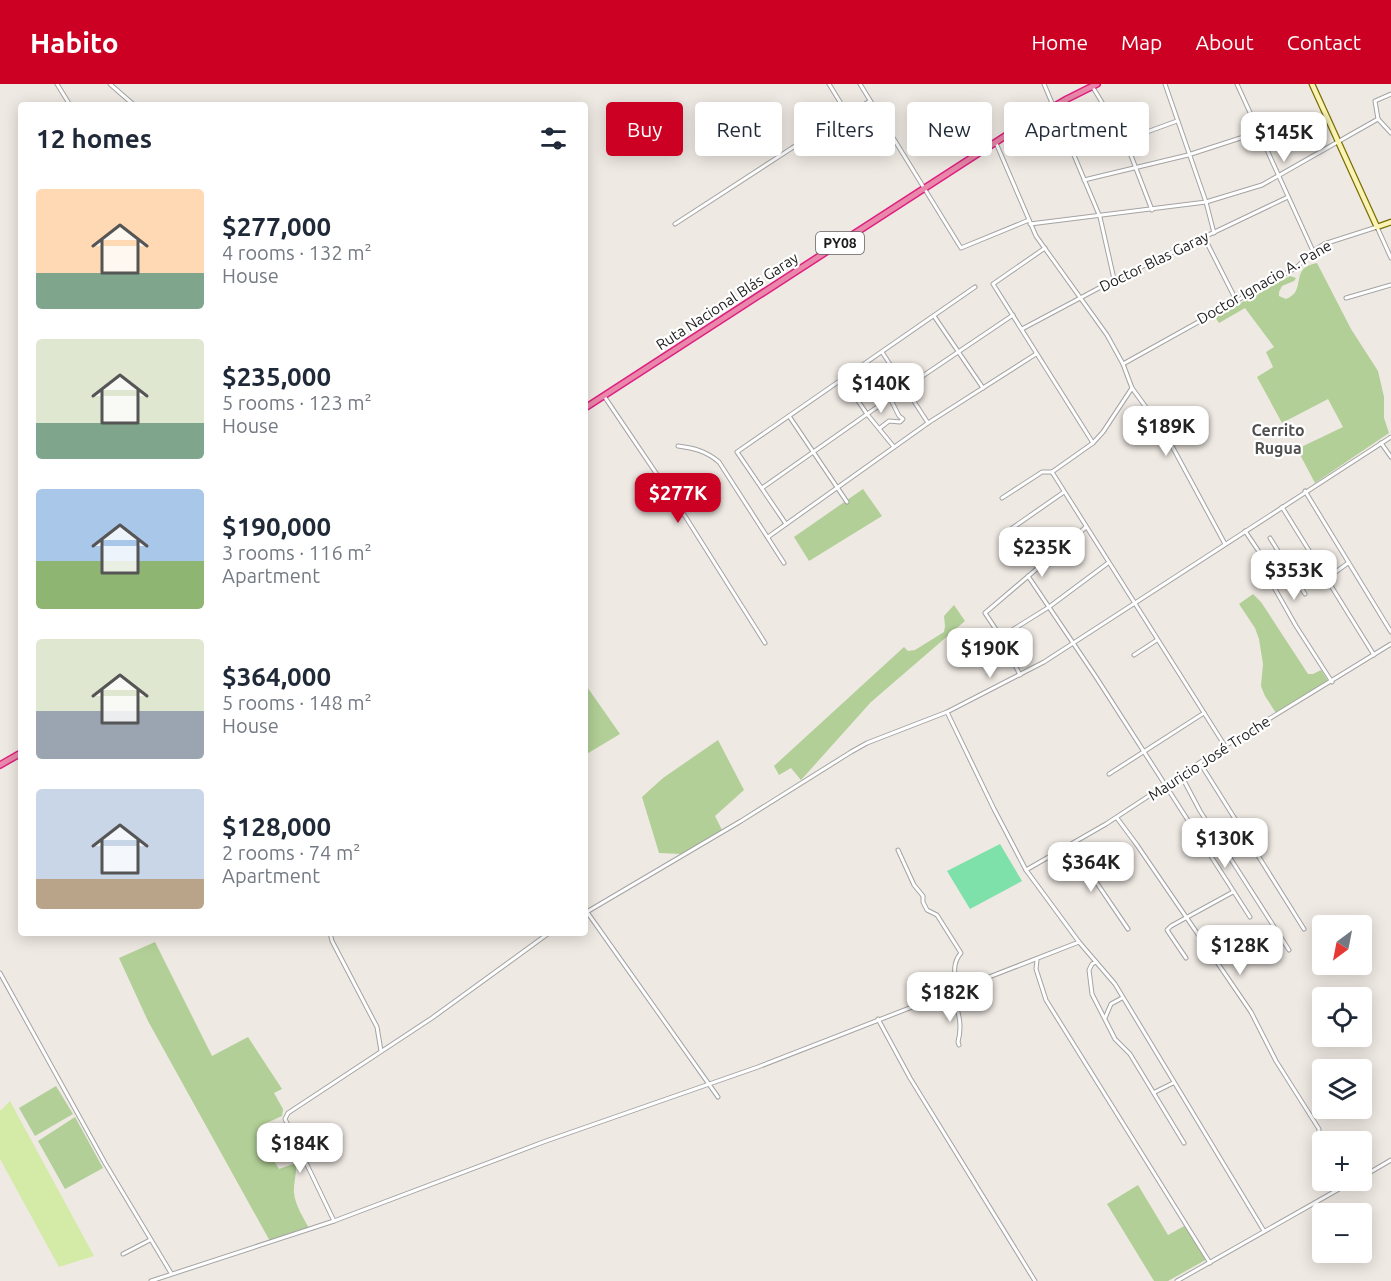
<!DOCTYPE html>
<html lang="en">
<head>
<meta charset="utf-8">
<style>
	:root { --surface:#fff; --page:#f2f2f3; --text:#1f2937; --muted:#747a83; --accent:#cb0022 }
	body { margin:0; font-family:Ubuntu,sans-serif; background:var(--page); color:var(--text); height:100vh; display:flex; flex-direction:column; font-size:22px; white-space:nowrap }
	* { box-sizing:border-box; margin:0 }
	p { font-size:20px; color:var(--muted) }
	.icon { flex:none; width:33px; height:33px; fill:none; stroke:currentColor; stroke-width:2; stroke-linecap:round; stroke-linejoin:round }
	.map { position:relative; flex:1; overflow:hidden }
	.panel { position:absolute; left:18px; top:18px; width:570px; height:834px; display:flex; flex-direction:column; background:var(--surface); border-radius:6px; box-shadow:0 3px 15px #0003 }
	.panel>* { flex:none }
	.top-card { position:absolute; left:606px; top:18px; width:570px; height:54px; display:flex; gap:12px }
	.needle { width:39px; rotate:212deg }
	.fabs { position:absolute; left:1312px; top:831px; display:grid; gap:12px }
	.fabs a { display:grid; place-items:center; width:60px; height:60px; border-radius:6px; background:var(--surface); box-shadow:0 3px 15px #0003; font-size:30px }
	.price { position:absolute; translate:-50% -51px; padding:0 14px; border-radius:12px; background:#fff; color:#222; font-size:20px; line-height:39px; filter:drop-shadow(0 2px 3px #0008) }
	.price::after { content:''; position:absolute; left:50%; top:36px; width:18px; height:14px; margin-left:-9px; background:inherit; clip-path:polygon(0 0,100% 0,50% 100%) }
	.price.selected { background:var(--accent); color:#fff }
	ul { padding:0; list-style:none }
	li { display:flex; align-items:center; gap:18px; height:150px; padding:0 18px }
	li span { display:grid; place-items:center; flex:none; width:168px; height:120px; border-radius:6px; color:#555 }
	li>.icon { margin-inline-start:auto }
	span .icon { width:72px; height:72px; fill:#fffc; stroke-width:1 }
	li b { font-size:26px }
	h2 { display:flex; justify-content:space-between; align-items:center; height:72px; padding:0 18px; font-size:26px }
	.pill { padding:0 21px; border-radius:6px; background:var(--surface); box-shadow:0 3px 15px #0003; font-size:21px; line-height:54px }
	.pill.selected { background:var(--accent); color:#fff }
	header { display:flex; align-items:center; gap:36px; box-sizing:border-box; height:84px; padding:0 30px; background:var(--accent); color:#fff }
	header strong { font-size:28px }
	nav { display:flex; gap:33px; margin-inline-start:auto; font-size:21px }
	.map>svg:first-child { display:block }
</style>
</head>
<body>
<header>
<strong>Habito</strong>
<nav><a>Home</a><a>Map</a><a>About</a><a>Contact</a></nav>
</header>
<div class="map">
<svg width="1391" height="1197" viewBox="0 0 1391 1197">
	<rect width="100%" height="100%" fill="#efe9e3"/>
	<path fill="#d4eba7" d="M10,1017l84,155 -35,11 -59,-108v-48z"/>
	<g fill="#b1cf96">
		<path d="M1317,179l34,66 27,42 6,26v21l5,15 -74,50 -18,-34 46,-22 -15,-28 -46,24 -25,-46 16,-10 -7,-15 8,-5 -29,-39 -26,15 -4,-6 75,-41 6,2 -2,3 -12,5 -3,6v4l7,3c22,-8 2,-31 31,-36z"/>
		<path d="M863,405l19,27 -73,45 -15,-24z"/>
		<path d="M1253,510l8,8 47,72h5l8,-4 7,11 -52,32 -11,-17 -4,-10 2,-22 -4,-25 -4,-11 -16,-24z"/>
		<path d="M954,521l11,16 -94,81 -70,78 -10,-12 -12,7 -5,-9 130,-119 4,4 7,-1 29,-18 1,-6 -1,-10z"/>
		<path d="M585,600l35,50 -35,21z"/>
		<path d="M718,656l26,50 -29,26 7,14 -40,24 -23,-1 -17,-56 21,-19z"/>
		<path d="M155,858l57,114 36,-19 34,52 -8,4 9,16 -1,7 -22,10 1,11 19,-8 3,6 -19,9 15,25 17,-6c1,11 -3,22 -2,30 1,12 10,26 16,37l-39,13 -123,-222 -29,-63z"/>
		<path d="M56,1002l17,28 -38,22 -16,-28z"/>
		<path d="M75,1033l28,51 -38,21 -27,-48z"/>
		<path d="M1138,1101l30,50 18,-10 23,33 -41,23h-14l-47,-77z"/>
	</g>
	<path fill="#7ee1aa" d="M1000,760l22,37 -52,28 -23,-38z"/>
	<g fill="none" stroke-linecap="round" stroke-linejoin="round">
		<g stroke="#a4a4a4" stroke-width="5">
			<g id="street">
				<path d="M57,0l13,21"/>
				<path d="M110,0l24,21"/>
				<path d="M829,0l19,31"/>
				<path d="M860,0l101,164 68,-28"/>
				<path d="M1044,0l56,133 14,62"/>
				<path d="M1165,0l41,118 8,31"/>
				<path d="M1237,0l76,167"/>
				<path d="M1092,2l33,54 27,70"/>
				<path d="M1378,35l-3,-18 16,-7"/>
				<path d="M1378,35l13,14"/>
				<path d="M1125,56l52,-19"/>
				<path d="M996,59l40,93 71,99 16,29 9,24 34,47 59,109"/>
				<path d="M1084,96l104,-25 71,-23"/>
				<path d="M675,140l117,-76 78,-47"/>
				<path d="M1030,140l176,-22 56,-17 116,-66"/>
				<path d="M1204,153l32,63"/>
				<path d="M1045,164l-52,36 100,159"/>
				<path d="M1346,214l45,-13"/>
				<path d="M934,232l49,72"/>
				<path d="M1022,245l92,-49 174,-83"/>
				<path d="M882,268l46,71"/>
				<path d="M1123,280l174,-97 16,-16 11,-7 53,-17 14,31"/>
				<path d="M843,295l24,35 27,33"/>
				<path d="M1132,304l-29,44 -10,11 -41,29 173,274"/>
				<path d="M604,312l81,120 80,127"/>
				<path d="M789,332l58,86"/>
				<path d="M880,344l9,-7 11,1 3,-3 -4,-3 -9,-18"/>
				<path d="M1381,359l10,14"/>
				<path d="M678,362c16,2 28,5 41,16l65,101"/>
				<path d="M762,404l128,-90 123,-83"/>
				<path d="M1305,407l86,141"/>
				<path d="M1002,414l40,-26h10"/>
				<path d="M1282,423l92,148"/>
				<path d="M786,440l-49,-72 238,-165"/>
				<path d="M1008,447l56,-39"/>
				<path d="M1245,447l19,28 3,16 29,51 36,56"/>
				<path d="M768,453l160,-114 108,-69"/>
				<path d="M1270,454l35,56"/>
				<path d="M1267,480l14,-8"/>
				<path d="M1028,492l68,101 154,240"/>
				<path d="M1326,495l22,-16"/>
				<path d="M1001,553l48,-30 59,-44"/>
				<path d="M1134,571l23,-15"/>
				<path d="M1020,591l-19,-38 -16,-24 101,-86"/>
				<path d="M1200,679l104,166"/>
				<path d="M1109,690l95,-61"/>
				<path d="M1181,691l19,36 89,139"/>
				<path d="M1117,734l20,27 114,167 25,49 43,68 -1,19 5,8"/>
				<path d="M1071,761l57,84"/>
				<path d="M898,766l16,35 9,11v6l4,8 10,5 24,38c-9,10 -7,24 -2,36"/>
				<path d="M1026,786l80,-46 119,-78 166,-102"/>
				<path d="M587,828l131,185"/>
				<path d="M585,829l156,-92 110,-69 16,-9 80,-31 97,-50 347,-225"/>
				<path d="M330,849l2,8 45,86 4,24"/>
				<path d="M1079,858l36,42 149,247"/>
				<path d="M1186,874l-19,-28 4,-4 62,-34"/>
				<path d="M1037,876l-1,9 10,31 164,263"/>
				<path d="M1096,878l-4,2 -3,6 3,24 23,45 15,15 54,89"/>
				<path d="M0,889l105,190 66,110"/>
				<path d="M951,908c7,18 12,31 7,50l1,3"/>
				<path d="M1105,934l6,-14 11,-6"/>
				<path d="M878,935l32,59 125,203"/>
				<path d="M1155,1008l18,-9"/>
				<path d="M1362,1093l29,-17"/>
				<path d="M1337,1096l5,8"/>
				<path d="M334,1137l-49,-102 3,-6 144,-95 117,-85"/>
				<path d="M123,1170l27,-14"/>
				<path d="M151,1197l183,-60 212,-80 212,-74 321,-125 -53,-72 -32,-61 -47,-97"/>
				<path d="M1177,1197l178,-101"/>
			</g>
		</g>
		<g stroke="#777002" stroke-width="7">
			<path id="secondary" d="M1312,0l65,143 14,-5"/>
		</g>
		<g stroke="#de1f80" stroke-width="8">
			<g id="highway">
				<path d="M585,324l434,-281 48,-28 30,-15"/>
				<path d="M0,681l21,-12"/>
			</g>
		</g>
		<use href="#street" stroke="#fff" stroke-width="3"/>
		<use href="#secondary" stroke="#fbf3b5" stroke-width="4.5"/>
		<use href="#highway" stroke="#e988aa" stroke-width="5"/>
	</g>
	<g text-anchor="middle" dominant-baseline="central" stroke-width="4.5" stroke-linejoin="round" paint-order="stroke">
		<rect fill="#fff" stroke="#616161" stroke-width="1.5" x="816" y="148" width="48" height="22" rx="4.5"/>
		<g font-size="14" font-weight="bold" fill="#1d1d1d">
			<text x="840" y="159">PY08</text>
		</g>
		<g font-size="15" fill="#1d1d1d" stroke="#fff">
			<text transform="translate(1154 177) rotate(-26)">Doctor Blas Garay</text>
			<text transform="translate(1264 198) rotate(-30)">Doctor Ignacio A. Pane</text>
			<text transform="translate(727 217) rotate(-33)">Ruta Nacional Blás Garay</text>
			<text transform="translate(1209 674) rotate(-33)">Mauricio José Troche</text>
		</g>
		<g font-size="16" font-weight="bold" fill="#505050" stroke="#fff">
			<text x="1278" y="346">Cerrito<tspan x="1278" dy="18">Rugua</tspan></text>
		</g>
	</g>
</svg>
<div class="fabs">
<a><svg class="needle" viewBox="-14 -14 28 28"><path d="M0-13l5 13h-10z" fill="#e53935"/><path d="M0 13l5-13h-10z" fill="#747a83"/></svg></a>
<a><svg class="icon" aria-label="locate" viewBox="0 0 24 24"><circle cx="12" cy="12" r="6"/><path d="M12 2v4M12 18v4M2 12h4M18 12h4"/></svg></a>
<a><svg class="icon" aria-label="layers" viewBox="0 0 24 24"><path d="M12 4l9 5-9 5-9-5zM3 14l9 5 9-5"/></svg></a>
<a>+</a>
<a>−</a>
</div>
<b class="price" style="left:1284px;top:79px">$145K</b>
<b class="price" style="left:881px;top:330px">$140K</b>
<b class="price" style="left:1166px;top:373px">$189K</b>
<b class="price selected" style="left:678px;top:440px">$277K</b>
<b class="price" style="left:1042px;top:494px">$235K</b>
<b class="price" style="left:1294px;top:517px">$353K</b>
<b class="price" style="left:990px;top:595px">$190K</b>
<b class="price" style="left:1225px;top:785px">$130K</b>
<b class="price" style="left:1091px;top:809px">$364K</b>
<b class="price" style="left:1240px;top:892px">$128K</b>
<b class="price" style="left:950px;top:939px">$182K</b>
<b class="price" style="left:300px;top:1090px">$184K</b>
<div class="top-card">
<a class="pill selected">Buy</a>
<a class="pill">Rent</a>
<a class="pill">Filters</a>
<a class="pill">New</a>
<a class="pill">Apartment</a>
</div>
<section class="panel">
<h2>12 homes<svg class="icon" aria-label="filters" viewBox="0 0 24 24"><path d="M4 7h16M4 17h16"/><circle cx="9" cy="7" r="2"/><circle cx="15" cy="17" r="2"/></svg></h2>
<ul>
<li><span style="background:linear-gradient(#ffd9b3 70%,#7fa58c 0)"><svg class="icon" aria-label="home" viewBox="0 0 24 24"><path d="M3 11l9-7 9 7M6 9v11h12V9"/></svg></span><div><b>$277,000</b><p>4 rooms · 132 m²</p><p>House</p></div></li>
<li><span style="background:linear-gradient(#dfe7d0 70%,#7fa58c 0)"><svg class="icon" aria-label="home" viewBox="0 0 24 24"><path d="M3 11l9-7 9 7M6 9v11h12V9"/></svg></span><div><b>$235,000</b><p>5 rooms · 123 m²</p><p>House</p></div></li>
<li><span style="background:linear-gradient(#a9c7e8 60%,#8fb573 0)"><svg class="icon" aria-label="home" viewBox="0 0 24 24"><path d="M3 11l9-7 9 7M6 9v11h12V9"/></svg></span><div><b>$190,000</b><p>3 rooms · 116 m²</p><p>Apartment</p></div></li>
<li><span style="background:linear-gradient(#dfe7d0 60%,#9aa5b1 0)"><svg class="icon" aria-label="home" viewBox="0 0 24 24"><path d="M3 11l9-7 9 7M6 9v11h12V9"/></svg></span><div><b>$364,000</b><p>5 rooms · 148 m²</p><p>House</p></div></li>
<li><span style="background:linear-gradient(#c9d6e8 75%,#b9a48a 0)"><svg class="icon" aria-label="home" viewBox="0 0 24 24"><path d="M3 11l9-7 9 7M6 9v11h12V9"/></svg></span><div><b>$128,000</b><p>2 rooms · 74 m²</p><p>Apartment</p></div></li>
</ul>
</section>
</div>
</body>
</html>
